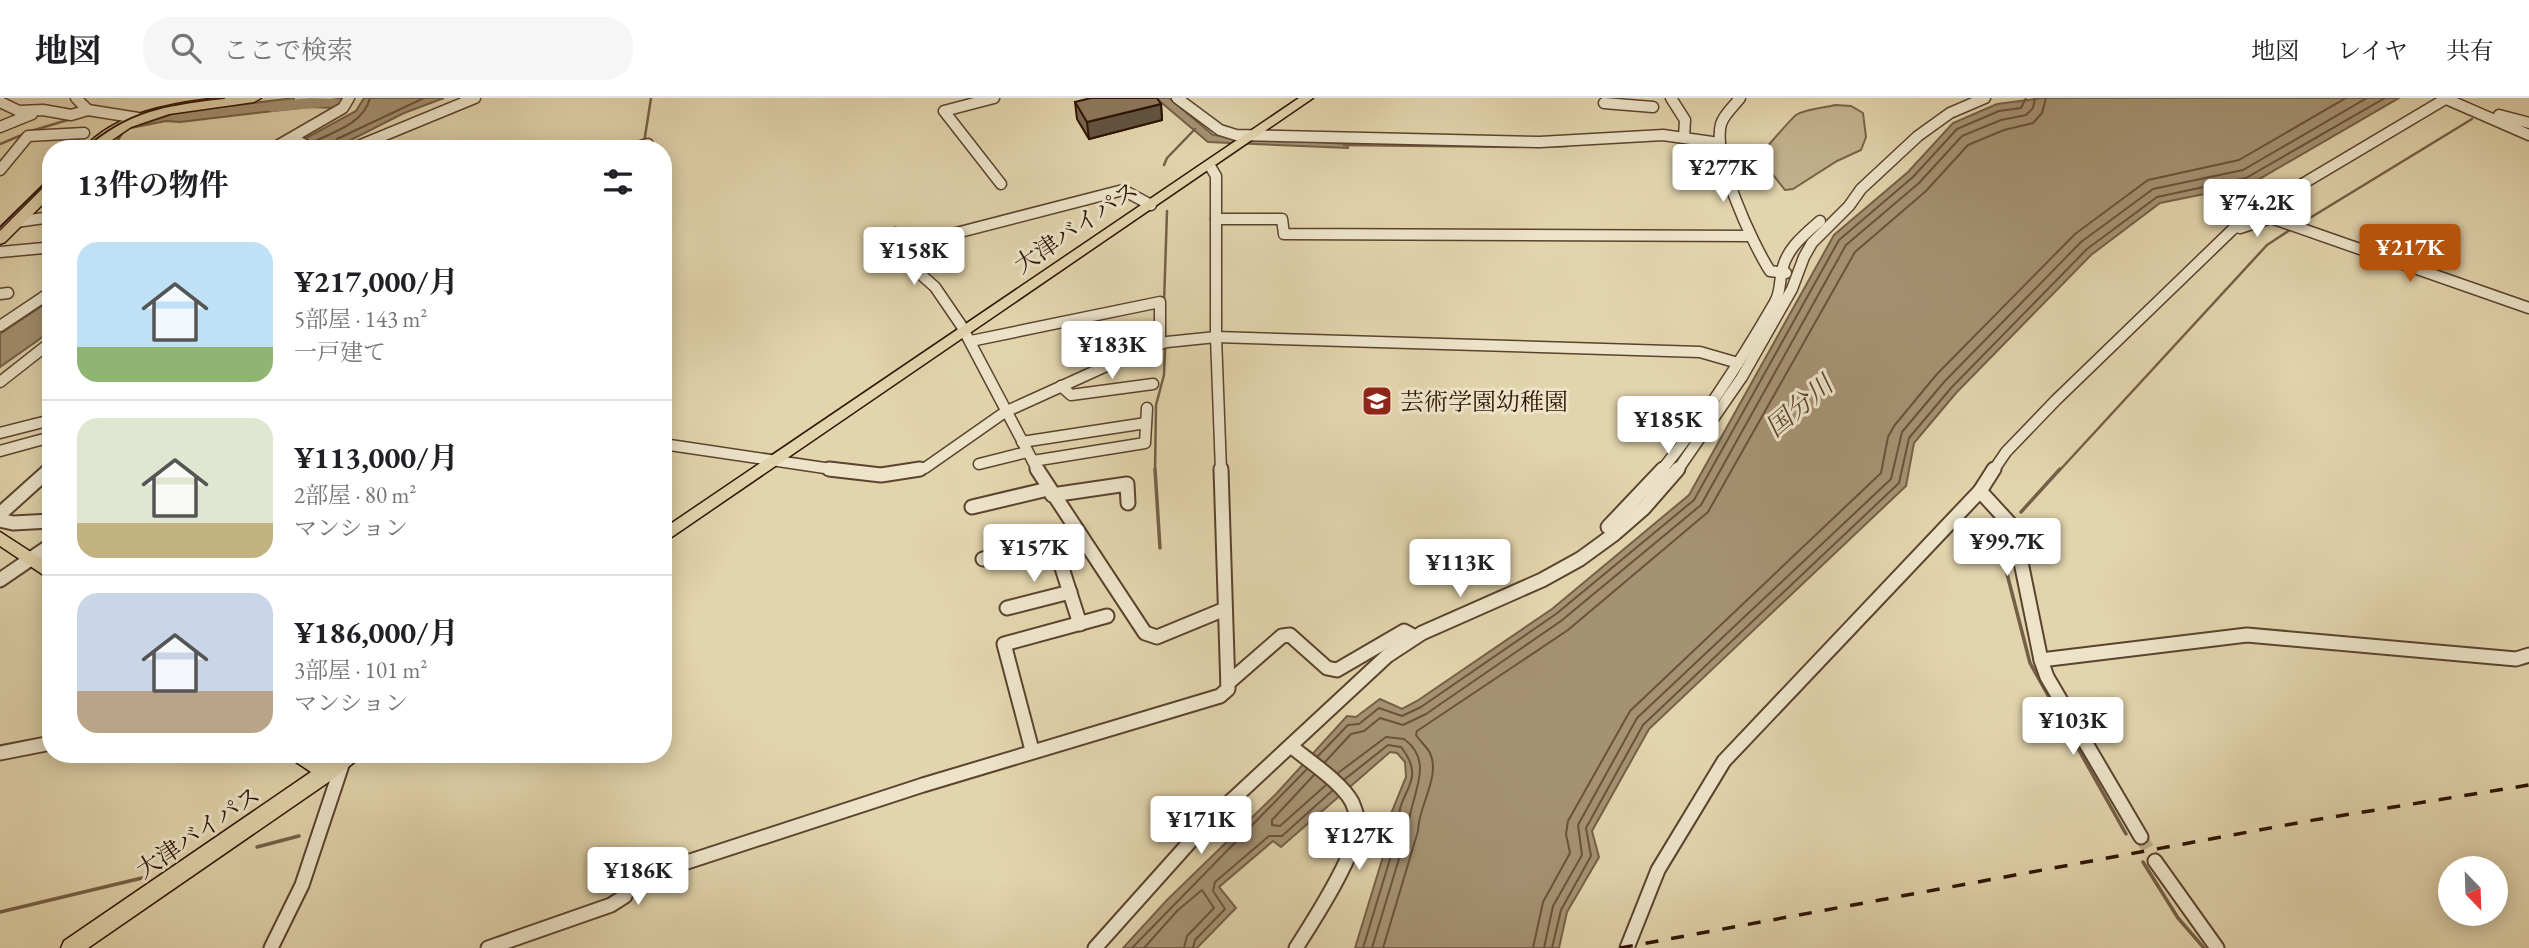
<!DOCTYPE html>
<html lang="ja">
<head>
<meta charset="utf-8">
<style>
	:root { --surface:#fff; --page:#f6f6f6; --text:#202124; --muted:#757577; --line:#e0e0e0; --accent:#b45309 }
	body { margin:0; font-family:"EB Garamond","Noto Serif JP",serif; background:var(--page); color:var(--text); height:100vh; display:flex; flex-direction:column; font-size:26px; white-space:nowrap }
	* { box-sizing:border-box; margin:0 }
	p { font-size:23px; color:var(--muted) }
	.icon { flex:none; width:38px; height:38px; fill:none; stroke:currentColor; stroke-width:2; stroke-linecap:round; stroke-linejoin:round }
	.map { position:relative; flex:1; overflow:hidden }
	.panel { position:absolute; left:42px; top:42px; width:630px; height:623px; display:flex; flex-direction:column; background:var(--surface); border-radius:28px; box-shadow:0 4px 18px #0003 }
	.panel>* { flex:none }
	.needle { width:46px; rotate:157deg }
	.buttons { position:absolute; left:2438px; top:758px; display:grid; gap:14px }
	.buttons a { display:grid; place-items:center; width:70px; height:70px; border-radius:50%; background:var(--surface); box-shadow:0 4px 18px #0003; font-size:35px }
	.price { position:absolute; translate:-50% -60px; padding:0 16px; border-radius:7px; background:#fff; color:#222; font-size:23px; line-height:46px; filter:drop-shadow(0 2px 4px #0008) }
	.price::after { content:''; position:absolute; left:50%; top:42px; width:21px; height:16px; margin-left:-10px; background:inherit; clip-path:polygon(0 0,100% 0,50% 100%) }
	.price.active { background:var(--accent); color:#fff }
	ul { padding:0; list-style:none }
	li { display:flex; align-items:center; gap:21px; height:175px; padding:0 35px }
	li+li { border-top:2px solid var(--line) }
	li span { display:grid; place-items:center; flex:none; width:196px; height:140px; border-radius:21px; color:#555 }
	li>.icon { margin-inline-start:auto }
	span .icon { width:84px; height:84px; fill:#fffc; stroke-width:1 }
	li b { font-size:30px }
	h2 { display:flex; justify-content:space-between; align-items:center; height:84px; padding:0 35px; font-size:30px }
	header { display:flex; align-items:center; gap:42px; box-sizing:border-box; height:98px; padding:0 35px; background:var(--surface); border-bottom:2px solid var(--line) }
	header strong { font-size:33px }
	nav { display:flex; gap:38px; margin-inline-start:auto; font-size:24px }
	.search { width:490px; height:63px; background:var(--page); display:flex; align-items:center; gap:18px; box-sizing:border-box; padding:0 24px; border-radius:28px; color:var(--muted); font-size:26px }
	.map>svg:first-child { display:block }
</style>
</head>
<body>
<header>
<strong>地図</strong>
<div class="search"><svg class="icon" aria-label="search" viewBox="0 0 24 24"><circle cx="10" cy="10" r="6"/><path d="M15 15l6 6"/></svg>ここで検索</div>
<nav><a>地図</a><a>レイヤ</a><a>共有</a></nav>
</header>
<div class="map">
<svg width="2529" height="850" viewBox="0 0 2529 850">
	<rect width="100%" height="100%" fill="#e2d4ac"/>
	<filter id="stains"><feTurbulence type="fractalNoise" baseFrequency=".00286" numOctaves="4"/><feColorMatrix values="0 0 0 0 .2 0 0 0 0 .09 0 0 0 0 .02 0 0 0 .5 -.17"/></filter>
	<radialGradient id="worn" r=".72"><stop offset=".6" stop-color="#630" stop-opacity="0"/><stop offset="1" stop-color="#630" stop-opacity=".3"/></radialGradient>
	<path fill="#c3b38f" stroke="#78634a" stroke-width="2" d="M1835,7l16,1 12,7 3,24 -5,13 -24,11 -44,28 -8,1 -26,-33c2,-4 34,-40 37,-42 10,-6 28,-7 39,-10z"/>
	<g fill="#a59273" stroke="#755f47" stroke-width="2">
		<path d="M294,0v7l51,-7 -8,10 -29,-1 -128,15 -14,-1 -35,7 48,-16z"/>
		<path d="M364,0h80l-40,15 -71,36h-47l70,-38z"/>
		<path d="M1156,0h13l44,37 134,9 1,4 -140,-6z"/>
		<path d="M2043,0h356l-150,87 -89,18 -69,52 -135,138 -42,50 -8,43 -257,243 -57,102 7,26 -32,55 -8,36h-204l38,-124 -5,-3 18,-44 -1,-15 -8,-9 -7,-1 -109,95 -8,-6 -54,46 17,21 -39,40h-74l44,-48 109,-106 71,-78 9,1 24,-18 22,10 15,-8 135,-92 137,-114 145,-260 74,-63 45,-49 44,-19z"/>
		<path d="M51,202v31l-51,36v-33z"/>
	</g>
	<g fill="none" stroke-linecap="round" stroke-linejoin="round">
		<g stroke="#6a523c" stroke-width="2">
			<path d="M313,44c21,-10 51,-19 57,-44"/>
			<path d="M332,51l5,-10 87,-41"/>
			<path d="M1318,658l30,-31 11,-1 20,-16 23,8 19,-9 135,-93 138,-114 145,-260 74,-63 44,-48 42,-18 22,-3 5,-10"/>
			<path d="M1325,664l26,-28 13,-3 16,-13 23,7 23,-11 135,-93 140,-116 145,-260 73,-62 43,-47 39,-16 25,-5 7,-7 2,-10"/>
			<path d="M1338,675l48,-36 18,2c33,24 5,58 4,90l-36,119"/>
			<path d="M1314,677l-42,45v5l8,1 46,-41"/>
			<path d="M1345,681l43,-34 13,2c29,37 -8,45 -1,79l-37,122"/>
			<path d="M1132,850l175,-179"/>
			<path d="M1144,850l34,-38 24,-20 12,18 -27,28 -3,12"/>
			<path d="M1193,850l2,-8 30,-31 -12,-18 2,-9 54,-46h13l50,-45"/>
			<path d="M1383,850l35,-117c0,-24 23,-55 12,-78 -3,-6 -10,-12 -14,-18l1,-4 151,-101 140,-118 147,-260 71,-61 42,-46 36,-15 29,-7 9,-10 4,-15"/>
			<path d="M1533,850l10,-46 27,-49 -4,-19 2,-13 62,-110 251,-238 7,-36 6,-11 43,-52 138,-140 73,-54 91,-20 107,-62"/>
			<path d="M1544,850l9,-42 29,-51 -4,-30 59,-107 254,-239 11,-47 42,-50 137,-140 72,-53 90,-19 124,-72"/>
			<path d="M1552,850l9,-38 30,-54 -5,-28 57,-103 256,-242 10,-45 42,-50 136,-139 70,-52 89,-19 139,-80"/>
		</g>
		<g stroke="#755f47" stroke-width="2.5">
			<path d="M46,8l27,4"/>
			<path d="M31,33l40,-12"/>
			<path d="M644,45l7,-45"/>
			<path d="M0,46l24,-10"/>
			<path d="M1344,47l174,2"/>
			<path d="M1536,49l31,-1"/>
			<path d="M112,51l11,-17"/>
			<path d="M1164,67l3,-7 28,-29"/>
			<path d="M2300,126l172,-105"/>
			<path d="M1164,205l3,-92"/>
			<path d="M1155,373l1,-66 8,-30 1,-27"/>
			<path d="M2059,373l208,-226 26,-17"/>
		</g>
		<g stroke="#755f47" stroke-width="3.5">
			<path d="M1155,371l5,79"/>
			<path d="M2021,414l39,-43"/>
			<path d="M1997,437l33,128 96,171"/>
			<path d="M257,749l42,-11"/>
			<path d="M2143,764l35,56 26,30"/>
			<path d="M0,814l142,-34"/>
		</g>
		<path fill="#a59273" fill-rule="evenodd" d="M311,0l42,2 -9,5 -72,7 -9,-5 9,-5z"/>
		<path stroke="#bead8a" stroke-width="13" stroke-dasharray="13 7" stroke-linecap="butt" d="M2141,739l14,24"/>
		<g stroke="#5b432e" stroke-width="13">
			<g id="minor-far1">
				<path d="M76,0l12,12"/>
				<path d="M994,0l-50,13 57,73"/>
				<path d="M1177,0l43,32 16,5 304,7 123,-7 56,8"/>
				<path d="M1671,0l14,22 -1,17"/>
				<path d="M1740,0c-6,8 -16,16 -19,26 -9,32 31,119 49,147l16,2"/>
				<path d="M2444,0l85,37"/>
				<path d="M0,4l19,9 24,-1 28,5 17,-5 50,8"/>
				<path d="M1604,5l49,4"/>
				<path d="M2499,17l30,8"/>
				<path d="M0,29l32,-13"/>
				<path d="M293,40l19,11"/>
				<path d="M272,51l71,-41 6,-10"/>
				<path d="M351,51l124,-51"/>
				<path d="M629,51l19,-5v5"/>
				<path d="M1210,68l6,10v161l5,134"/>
				<path d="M0,72l28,-34 56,-3"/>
				<path d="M2291,96l-20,24 258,90"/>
				<path d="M1216,121h66l2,15 466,2"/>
				<path d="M16,124l35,-5"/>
				<path d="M2240,130l31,-10"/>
				<path d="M895,135l5,23 35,31 26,38 77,146"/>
				<path d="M898,150l225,-58 28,15"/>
				<path d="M0,154l44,-4"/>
				<path d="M0,196l8,-1"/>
				<path d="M0,228l51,-34"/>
				<path d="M971,243l189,-39v42"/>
				<path d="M0,284l51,-40"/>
				<path d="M1061,288l10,9 82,-11"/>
				<path d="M0,335l51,-13"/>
				<path d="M1022,344l124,-19"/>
				<path d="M663,346l182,27"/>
				<path d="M0,353l51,-14"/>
				<path d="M1033,363l112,-18 2,-35"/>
				<path d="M979,366l48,-12"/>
				<path d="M48,373l3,-3"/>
				<path d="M914,373l11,-3 80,-56 141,-64 21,-6 49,-5 484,15 38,11"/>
				<path d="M1661,373c43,-53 80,-110 114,-169 6,-11 4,-19 7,-31 4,-22 22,-36 38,-50"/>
				<path d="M1677,373l65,-94 50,-88 12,-32 8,-14 37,-37 12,-17 57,-53 32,-23 35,-15"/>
				<path d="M1993,373l13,-19 50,-52 176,-170 20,-16 195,-116"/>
			</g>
		</g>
		<g stroke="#5b432e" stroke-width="17">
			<g id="minor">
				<path d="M829,371l52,6 39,-6"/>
				<path d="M1037,371l108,164 12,4 68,-28"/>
				<path d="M1980,393l34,37 27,132 6,17 94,160"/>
				<path d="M1052,397l75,-11 1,19"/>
				<path d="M972,409l76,-18"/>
				<path d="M0,416l50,-45"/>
				<path d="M0,422l13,3 38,-2"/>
				<path d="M1608,429l55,-58"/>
				<path d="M983,461l70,-19 27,84"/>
				<path d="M0,482l51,-35"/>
				<path d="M1007,510l63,-16"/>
				<path d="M2041,562l206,-25 269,24 13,-4"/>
				<path d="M1228,585l54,-47 8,-1 37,33 10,2 67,-39 11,6"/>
				<path d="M1292,649c17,14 50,36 60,55 2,5 6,15 6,20 1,29 -46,101 -62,126"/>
				<path d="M1032,652l-28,-106 103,-28"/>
				<path d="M0,655l51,-10"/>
				<path d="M2155,763l62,87"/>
				<path d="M271,850l31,-63 42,-126"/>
				<path d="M488,850l123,-43 14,-9 4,-15 294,-96 297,-89 8,-7 -7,-220"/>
				<path d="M1095,850l110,-123 182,-169 35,-23 120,-53 38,-21 33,-24 31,-27 34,-39"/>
				<path d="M1627,850l31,-78 66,-109 256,-270 14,-22"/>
			</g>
		</g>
		<g stroke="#2e1304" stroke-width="3">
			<g id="major">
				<path d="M1299,0h14l-650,445v-14z"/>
				<path d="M0,434l51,33v15l-51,-34z"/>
				<path d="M290,656h24l11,8 11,-8h24l-3,6 -24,19 -245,169h-27l3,-7 247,-169 -18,-12z"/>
			</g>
		</g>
		<g stroke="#2e1304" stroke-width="3">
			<g id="highway">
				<path d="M219,0h42l-7,4 -85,12 -38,13 -32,22h-16c33,-37 90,-46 136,-51z"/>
				<path d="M51,86v12l-46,46 -5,2v-13l46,-46z"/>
			</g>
		</g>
		<use href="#minor-far1" stroke="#ece3c9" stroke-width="10"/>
		<use href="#minor" stroke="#ece3c9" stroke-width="13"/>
		<use href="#major" fill="#e2d4ac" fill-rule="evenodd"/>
		<use href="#highway" fill="#e2d4ac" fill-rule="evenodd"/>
		<g stroke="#2e1304" stroke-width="2">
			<path d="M84,51c44,-39 84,-45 140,-51"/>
			<path d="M0,129l51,-50"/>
		</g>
		<path stroke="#2e1304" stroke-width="3.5" stroke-dasharray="13 13" stroke-linecap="butt" d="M1620,850l688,-127 221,-36"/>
	</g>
	<path fill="#78664e" stroke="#2e1304" stroke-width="2" d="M1075,4l86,2 1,16 -73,19 -12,-20z"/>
	<path fill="#625340" stroke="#2e1304" stroke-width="2" d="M1161,6l1,16 -73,19 -2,-17z"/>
	<path fill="#8c775b" stroke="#2e1304" stroke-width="2" d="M1091,0h66l4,6 -74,18 -12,-20z"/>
	<defs>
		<g id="school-square" transform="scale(1.575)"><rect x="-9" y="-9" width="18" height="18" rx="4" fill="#8f2418" stroke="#ece3c9"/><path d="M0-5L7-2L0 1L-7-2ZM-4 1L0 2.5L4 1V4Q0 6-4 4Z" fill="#fff"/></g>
	</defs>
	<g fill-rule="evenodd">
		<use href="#school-square" x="1377" y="303"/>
	</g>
	<g text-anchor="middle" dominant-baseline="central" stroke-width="6" stroke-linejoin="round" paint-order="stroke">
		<g font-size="24" fill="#2e1304" stroke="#ece3c9">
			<text transform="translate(1076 129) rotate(-34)">大津バイパス</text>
			<text transform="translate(198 734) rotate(-34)">大津バイパス</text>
		</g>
		<g font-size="24" fill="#2e1304" stroke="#ece3c9" text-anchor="start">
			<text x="1400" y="303">芸術学園幼稚園</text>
		</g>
		<g font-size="26" font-style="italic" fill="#5e4630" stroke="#ece3c9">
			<text transform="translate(1799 308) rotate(-40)">国分川</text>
		</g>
	</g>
	<rect width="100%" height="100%" filter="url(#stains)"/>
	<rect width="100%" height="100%" fill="url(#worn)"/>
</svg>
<div class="buttons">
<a><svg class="needle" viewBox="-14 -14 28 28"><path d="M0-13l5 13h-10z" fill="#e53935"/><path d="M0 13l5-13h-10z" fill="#757577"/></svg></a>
</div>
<b class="price" style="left:1723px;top:106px">¥277K</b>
<b class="price" style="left:2257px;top:141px">¥74.2K</b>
<b class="price active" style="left:2410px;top:186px">¥217K</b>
<b class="price" style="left:914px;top:189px">¥158K</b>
<b class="price" style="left:1112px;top:283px">¥183K</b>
<b class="price" style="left:1668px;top:358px">¥185K</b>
<b class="price" style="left:2007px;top:480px">¥99.7K</b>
<b class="price" style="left:1034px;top:486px">¥157K</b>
<b class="price" style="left:1460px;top:501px">¥113K</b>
<b class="price" style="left:2073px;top:659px">¥103K</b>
<b class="price" style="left:1201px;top:758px">¥171K</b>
<b class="price" style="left:1359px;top:774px">¥127K</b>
<b class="price" style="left:638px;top:809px">¥186K</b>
<section class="panel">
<h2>13件の物件<svg class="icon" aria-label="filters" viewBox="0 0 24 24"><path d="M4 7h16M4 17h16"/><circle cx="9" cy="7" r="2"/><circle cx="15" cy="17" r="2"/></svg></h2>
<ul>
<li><span style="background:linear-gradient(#bfe0f5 75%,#8fb573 0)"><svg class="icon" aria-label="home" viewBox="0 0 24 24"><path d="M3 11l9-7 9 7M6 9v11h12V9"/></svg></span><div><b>¥217,000/月</b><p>5部屋 · 143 m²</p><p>一戸建て</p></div></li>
<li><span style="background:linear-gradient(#dfe7d0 75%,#c2b280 0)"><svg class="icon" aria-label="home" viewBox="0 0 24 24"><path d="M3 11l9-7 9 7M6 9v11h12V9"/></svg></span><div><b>¥113,000/月</b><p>2部屋 · 80 m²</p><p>マンション</p></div></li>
<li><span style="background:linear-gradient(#c9d6e8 70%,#b9a48a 0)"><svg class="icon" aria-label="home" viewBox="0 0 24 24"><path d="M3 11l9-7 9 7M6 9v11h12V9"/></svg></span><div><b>¥186,000/月</b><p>3部屋 · 101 m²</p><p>マンション</p></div></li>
</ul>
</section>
</div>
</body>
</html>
